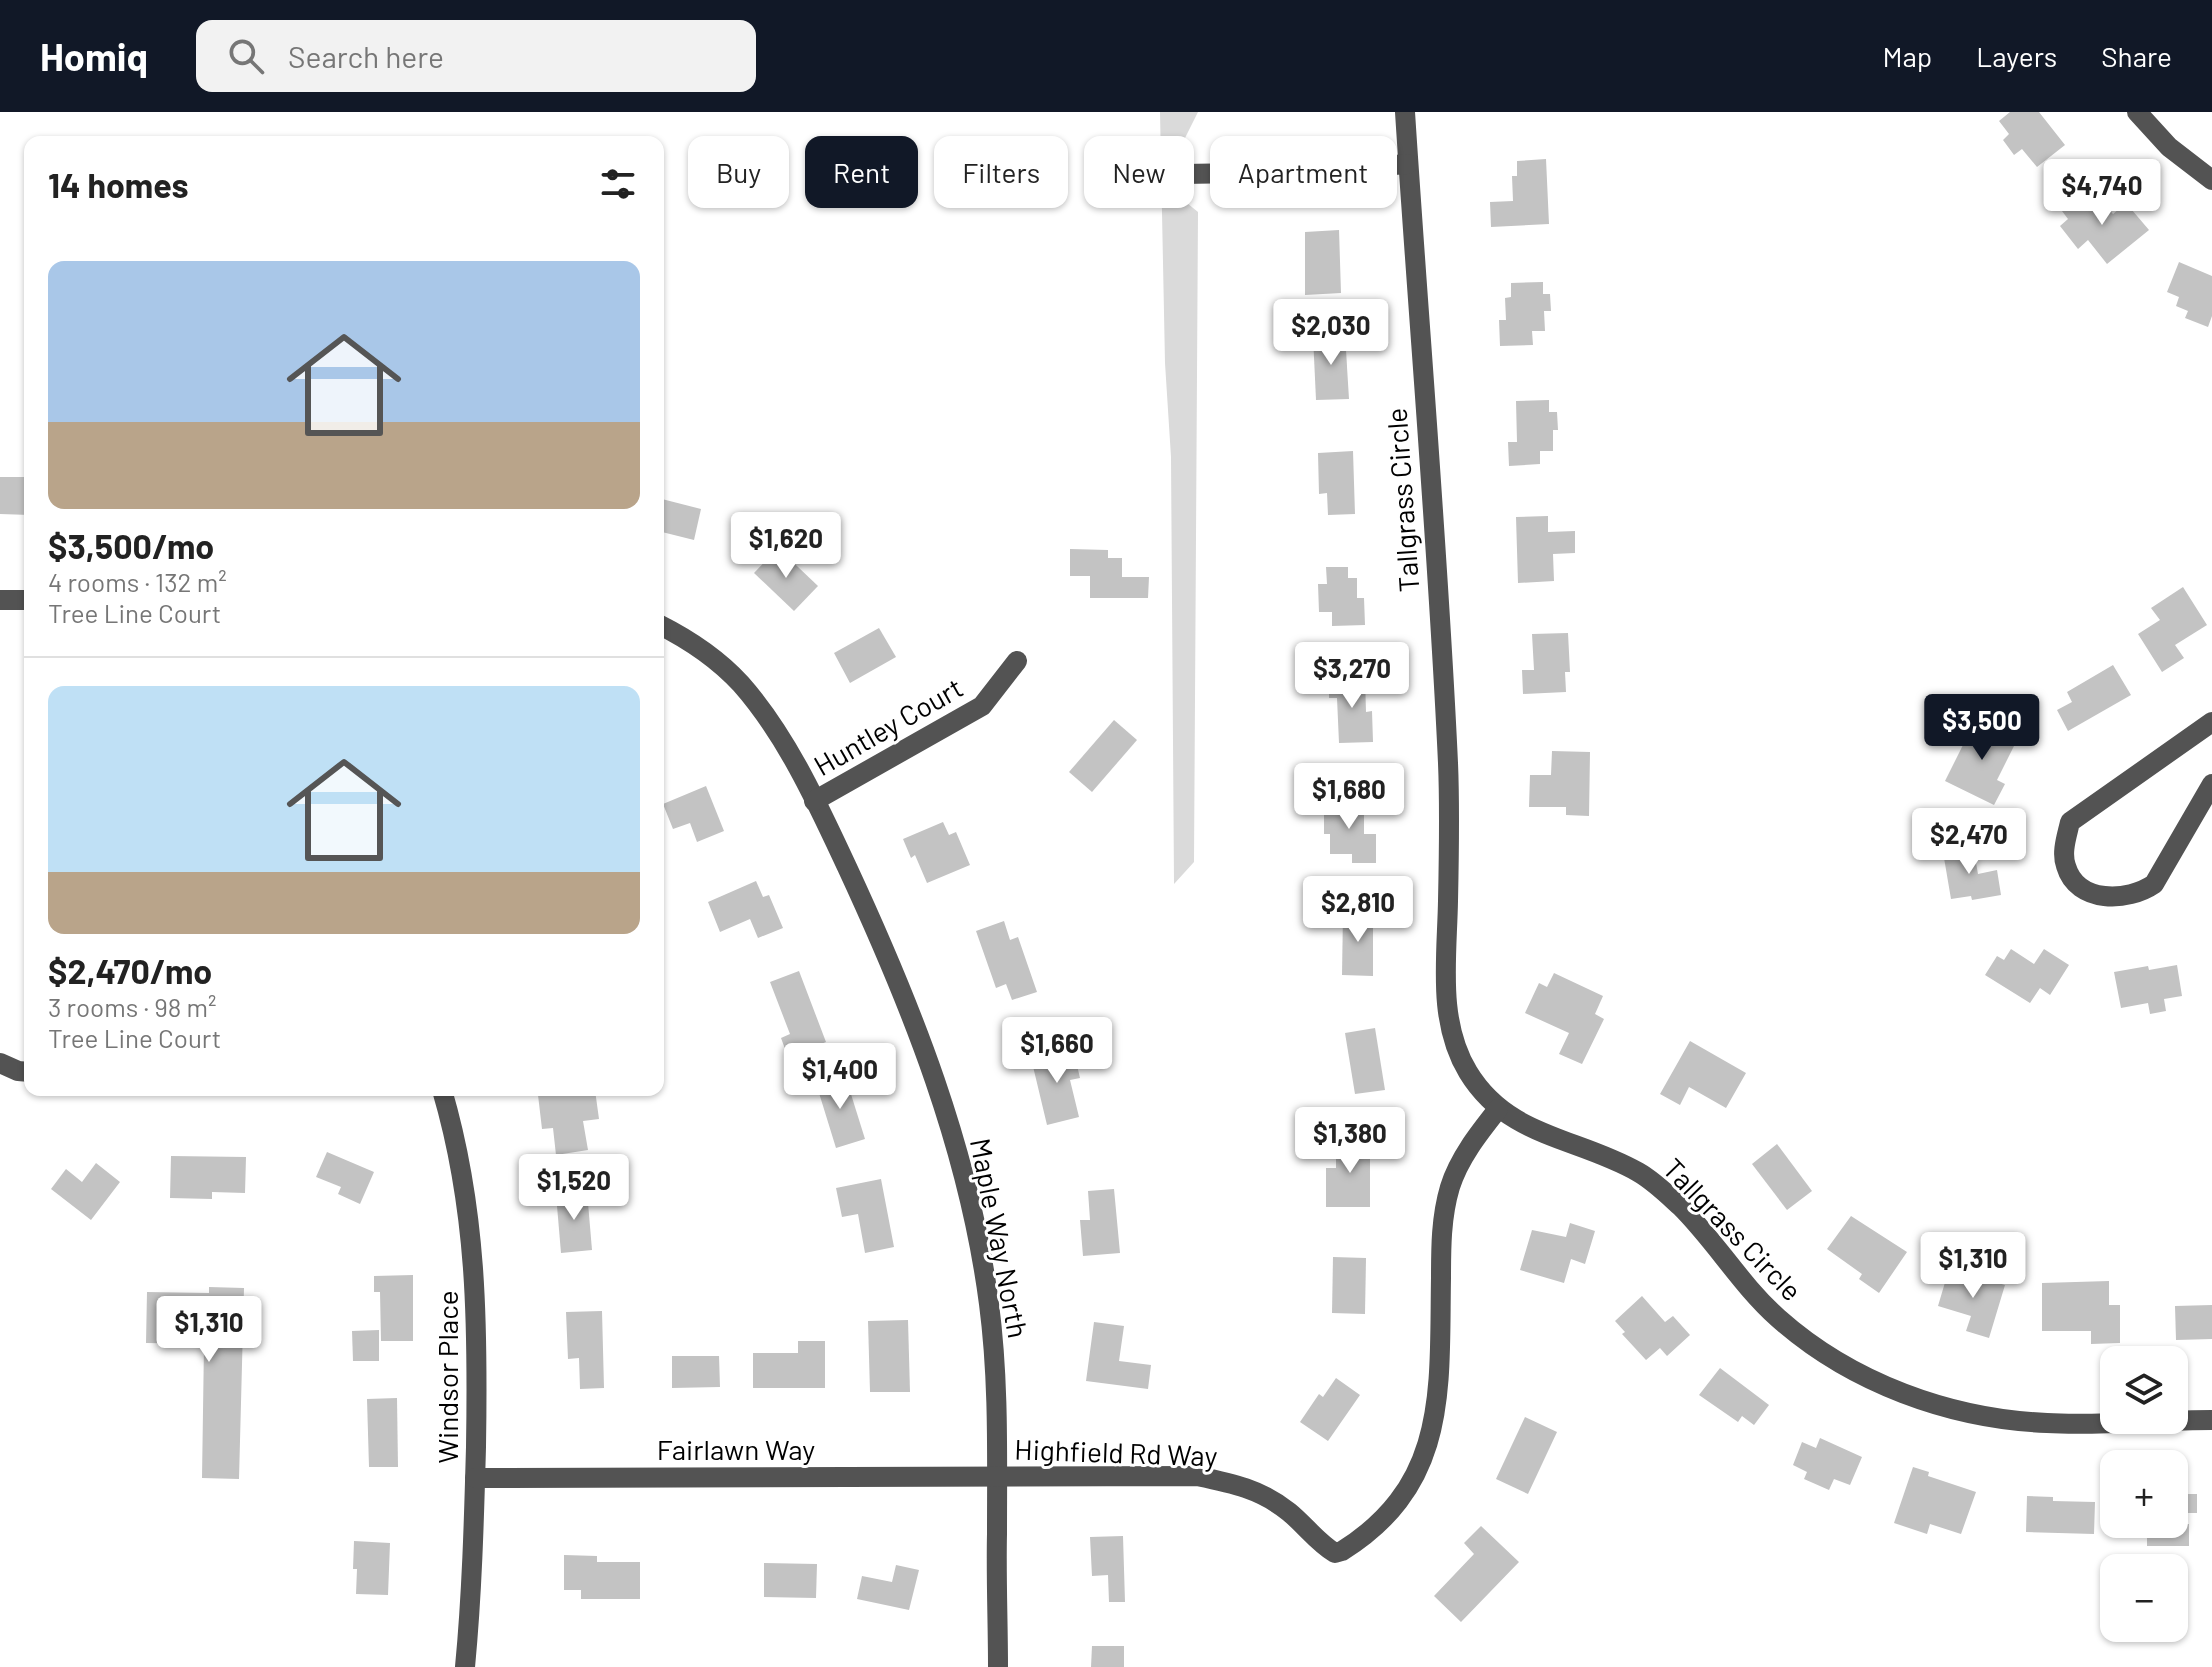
<!DOCTYPE html>
<html lang="en">
<head>
<meta charset="utf-8">
<style>
	:root { --surface:#fff; --page:#f2f2f2; --text:#222; --muted:#767676; --line:#e0e0e0; --accent:#111827 }
	body { margin:0; font-family:Barlow,sans-serif; background:var(--page); color:var(--text); height:100vh; display:flex; flex-direction:column; font-size:30px; white-space:nowrap }
	* { box-sizing:border-box; margin:0 }
	p { font-size:26px; color:var(--muted) }
	.icon { flex:none; width:44px; height:44px; fill:none; stroke:currentColor; stroke-width:2; stroke-linecap:round; stroke-linejoin:round }
	.map { position:relative; flex:1; overflow:hidden }
	.drawer { position:absolute; left:24px; top:24px; width:640px; height:960px; display:flex; flex-direction:column; background:var(--surface); border-radius:16px; box-shadow:0 2px 6px #0004 }
	.drawer>* { flex:none }
	.banner { position:absolute; left:688px; top:24px; width:760px; height:72px; display:flex; gap:16px }
	.tools { position:absolute; left:2100px; top:1234px; display:grid; gap:16px }
	.tools a { display:grid; place-items:center; width:88px; height:88px; border-radius:16px; background:var(--surface); box-shadow:0 2px 6px #0004; font-size:40px }
	.price { position:absolute; translate:-50% -68px; padding:0 18px; border-radius:8px; background:#fff; color:#222; font-size:26px; line-height:52px; filter:drop-shadow(0 2px 4px #0008) }
	.price::after { content:''; position:absolute; left:50%; top:48px; width:24px; height:18px; margin-left:-12px; background:inherit; clip-path:polygon(0 0,100% 0,50% 100%) }
	.price.selected { background:var(--accent); color:#fff }
	ul { padding:0; list-style:none }
	li { display:grid; align-content:center; gap:16px; height:424px; padding:0 24px }
	li+li { border-top:2px solid var(--line) }
	li span { display:grid; place-items:center; height:248px; border-radius:16px; color:#555 }
	li>.icon { margin-inline-start:auto }
	span .icon { width:144px; height:144px; fill:#fffc; stroke-width:1 }
	li b { font-size:34px }
	h2 { display:flex; justify-content:space-between; align-items:center; height:96px; padding:0 24px; font-size:34px }
	.chip { padding:0 28px; border-radius:16px; background:var(--surface); box-shadow:0 2px 6px #0004; font-size:28px; line-height:72px }
	.chip.selected { background:var(--accent); color:#fff }
	header { display:flex; align-items:center; gap:48px; box-sizing:border-box; height:112px; padding:0 40px; background:var(--accent); color:#fff }
	header strong { font-size:38px }
	nav { display:flex; gap:44px; margin-inline-start:auto; font-size:28px }
	.search { width:560px; height:72px; background:var(--page); display:flex; align-items:center; gap:20px; box-sizing:border-box; padding:0 28px; border-radius:16px; color:var(--muted); font-size:30px }
	.map>svg:first-child { display:block }
</style>
</head>
<body>
<header>
<strong>Homiq</strong>
<div class="search"><svg class="icon" aria-label="search" viewBox="0 0 24 24"><circle cx="10" cy="10" r="6"/><path d="M15 15l6 6"/></svg>Search here</div>
<nav><a>Map</a><a>Layers</a><a>Share</a></nav>
</header>
<div class="map">
<svg width="2212" height="1555" viewBox="0 0 2212 1555">
	<rect width="100%" height="100%" fill="#fff"/>
	<path fill="#dadada" d="M1160,0h38l-17,34 1,53 16,13 -4,650 -20,22 -3,-427 -6,-94z"/>
	<g fill="#c3c3c3">
		<path d="M2010,0h29l26,33 -28,22 -15,-18 -8,6 -11,-15 6,-6 -10,-13z"/>
		<path d="M1546,47l3,65 -58,3 -1,-25 23,-1 -1,-25h5v-15z"/>
		<path d="M2085,81l12,15 7,-5 9,11 13,-11 23,27 -42,34 -19,-24 -10,9 -18,-23 8,-7 -6,-8z"/>
		<path d="M1339,118l2,63 -36,2v-63z"/>
		<path d="M2179,150l33,14v40l-4,11 -23,-9 3,-7 -12,-5 3,-9 -12,-5z"/>
		<path d="M1543,170v12h7l1,17h-7l1,20h-13l1,14 -33,1 -1,-26h7l-1,-22 6,-1v-14z"/>
		<path d="M1345,222l4,65 -33,1 -3,-64z"/>
		<path d="M1549,288v12h8l1,18h-5v21h-13v13l-31,2 -1,-24h9l-1,-41z"/>
		<path d="M1353,339l2,63 -27,1 -1,-22 -8,1 -1,-41z"/>
		<path d="M0,365h30v38l-30,-1z"/>
		<path d="M658,386l43,11 -7,31 -36,-9z"/>
		<path d="M1548,404v16l27,-1v22l-22,1 1,27 -36,2 -2,-66z"/>
		<path d="M778,436l40,38 -24,25 -40,-38z"/>
		<path d="M1070,437l38,1v8h14v19h27l-1,21h-58v-22h-20z"/>
		<path d="M1326,455h22v11h9v20h7l1,27 -33,1v-14h-13l-1,-28h9z"/>
		<path d="M2183,475l24,38 -32,20 9,13 -22,14 -24,-38 22,-14 -9,-12z"/>
		<path d="M879,516l17,29 -46,26 -16,-30z"/>
		<path d="M1568,521l2,39h-5l1,20 -43,2 -1,-24h12l-2,-36z"/>
		<path d="M2113,553l18,30 -63,36 -11,-21 15,-8 -5,-10z"/>
		<path d="M1365,566l1,34 6,-1 1,31 -34,1 -2,-45h-8v-19z"/>
		<path d="M1976,607l41,21 -20,40 8,4 -11,21 -49,-24z"/>
		<path d="M1114,608l23,20 -45,52 -23,-20z"/>
		<path d="M1552,639l38,1 -1,64 -23,-1v-8h-37l1,-32h21z"/>
		<path d="M706,674l18,45 -27,11 -7,-19 -17,6 -10,-25z"/>
		<path d="M1324,689h40v33h12v29h-24v-9h-22v-20h-6z"/>
		<path d="M943,710l6,13 7,-3 14,33 -43,18 -12,-28 -4,3 -8,-19z"/>
		<path d="M1973,734l5,28 19,-4 4,25 -29,5 -1,-4 -20,3 -8,-47z"/>
		<path d="M756,769l7,16 6,-2 14,33 -25,10 -8,-19 -30,13 -12,-30z"/>
		<path d="M1343,801h30v63l-31,-1z"/>
		<path d="M1004,809l6,19 8,-3 19,55 -25,8 -6,-16 -10,4 -20,-57z"/>
		<path d="M2011,837l23,15 10,-15 25,16 -19,30 -10,-7 -10,15 -45,-28 12,-19 7,4z"/>
		<path d="M2177,853l5,31 -18,3 2,12 -16,3 -2,-11 -27,5 -7,-36 34,-6 1,4z"/>
		<path d="M799,859l27,71 -38,15 -7,-19 9,-4 -20,-52z"/>
		<path d="M1554,861l49,23 -8,18 9,5 -22,45 -23,-10 10,-21 -44,-20 14,-30 8,4z"/>
		<path d="M1375,916l10,62 -30,4 -10,-61z"/>
		<path d="M1690,929l56,32 -20,35 -37,-21 -9,18 -20,-11z"/>
		<path d="M1073,936l7,30 -10,2 9,37 -32,8 -16,-67z"/>
		<path d="M839,961l6,20 5,-2 15,48 -29,9 -21,-68z"/>
		<path d="M574,978h21l4,29 -16,2 5,29 -32,5 -3,-27 -11,1 -4,-34z"/>
		<path d="M1336,1027h34v68h-44v-39h10z"/>
		<path d="M1777,1032l35,47 -25,19 -35,-46z"/>
		<path d="M327,1040l47,20 -14,32 -22,-10 3,-7 -25,-10z"/>
		<path d="M171,1044l75,1 -1,36 -33,-1v7l-42,-1z"/>
		<path d="M96,1051l24,19 -29,38 -40,-31 15,-20 16,13z"/>
		<path d="M881,1067l13,68 -29,6 -7,-39 -16,3 -6,-29z"/>
		<path d="M1114,1077l6,64 -37,3 -3,-36h10l-2,-29z"/>
		<path d="M587,1079l5,59 -31,3 -5,-59z"/>
		<path d="M1851,1104l56,36 -28,41 -20,-14 3,-5 -35,-25z"/>
		<path d="M1570,1111l25,8 -10,33 -14,-5 -7,24 -44,-13 12,-40 34,7z"/>
		<path d="M1333,1145l33,1 -1,56 -33,-1z"/>
		<path d="M1949,1157l56,16 -16,53 -23,-7 5,-15 -33,-10z"/>
		<path d="M413,1163v66h-32l-1,-49h-6v-16z"/>
		<path d="M2109,1169v24h11v38l-29,1v-13h-49v-48z"/>
		<path d="M209,1175l35,1 -5,191 -37,-1 2,-134 -58,-1 1,-51 62,1z"/>
		<path d="M1642,1184l23,26 8,-6 17,19 -23,21 -7,-8 -14,12 -24,-26 3,-2 -10,-11z"/>
		<path d="M2212,1193v34l-36,1 -1,-34z"/>
		<path d="M602,1199l2,77 -24,1 -1,-31 -11,1 -2,-47z"/>
		<path d="M908,1208l2,72h-40l-2,-71z"/>
		<path d="M1094,1210l30,4 -5,35 32,4 -3,24 -62,-8z"/>
		<path d="M379,1218v31h-26l-1,-30z"/>
		<path d="M798,1229h27v47h-72v-35h45z"/>
		<path d="M672,1244h47l1,31 -48,1z"/>
		<path d="M1720,1256l49,37 -15,20 -12,-9 -4,6 -39,-27z"/>
		<path d="M1336,1266l24,17 -32,46 -28,-19 19,-28 4,3z"/>
		<path d="M397,1286l1,69h-29l-2,-68z"/>
		<path d="M1525,1305l32,15 -29,62 -32,-15z"/>
		<path d="M1820,1326l42,19 -12,28 -16,-6 -5,11 -25,-11 3,-7 -14,-7 9,-23 14,6z"/>
		<path d="M1913,1355l16,5 -1,4 48,16 -15,42 -31,-10 -3,10 -33,-11z"/>
		<rect x="2174" y="1382" width="23" height="19"/>
		<path d="M2027,1384l26,1v4l42,1 -1,32 -68,-2z"/>
		<rect x="2147" y="1412" width="42" height="22"/>
		<path d="M1481,1414l38,36 -58,60 -27,-26 40,-42 -10,-11z"/>
		<path d="M1123,1424l2,66h-16l-1,-27 -16,1 -2,-39z"/>
		<path d="M354,1429l36,2 -2,52 -32,-1 1,-25h-4z"/>
		<path d="M564,1443l33,1v6h43v37h-59v-9h-17z"/>
		<path d="M764,1451l53,1 -1,34 -52,-1z"/>
		<path d="M896,1453l23,5 -10,40 -52,-11 5,-23 30,6z"/>
		<path d="M1092,1534h32v21h-33z"/>
	</g>
	<g fill="none" stroke-linecap="round" stroke-linejoin="round">
		<g stroke="#535353" stroke-width="20">
			<path d="M1405,0c14,217 33,434 43,651 2,46 1,92 0,138 -1,57 -11,120 20,171 40,66 109,65 170,100 16,9 30,23 43,35 35,35 60,78 97,111 73,65 172,101 269,105 54,3 110,-3 165,-3"/>
			<path d="M2137,0l32,35 43,33"/>
			<path d="M1183,62l111,-2 114,-8"/>
			<path d="M0,488h30"/>
			<path d="M658,512c30,15 60,35 83,60 46,52 77,121 106,183 65,140 122,283 142,437 10,76 8,153 8,230 -1,44 1,89 1,133"/>
			<path d="M2212,610l-142,100c-3,14 -9,30 -4,44 11,38 62,36 88,18l58,-100"/>
			<path d="M814,689l168,-95 35,-45"/>
			<path d="M0,951l18,8 12,1"/>
			<path d="M442,978c35,119 36,234 34,357 -2,73 -4,147 -11,220"/>
			<path d="M475,1366l722,-2c34,7 64,13 92,36 16,13 28,30 46,41l7,-2c107,-67 97,-162 99,-273 0,-30 0,-61 9,-91 9,-29 29,-54 48,-78"/>
		</g>
	</g>
	<g text-anchor="middle" dominant-baseline="central" stroke-width="6" stroke-linejoin="round" paint-order="stroke">
		<g font-size="28" fill="#000" stroke="#fff">
			<text transform="translate(1402 388) rotate(-94)">Tallgrass Circle</text>
			<text transform="translate(888 614) rotate(-30)">Huntley Court</text>
			<text transform="translate(1733 1117) rotate(46)">Tallgrass Circle</text>
			<text transform="translate(1000 1126) rotate(79)">Maple Way North</text>
			<text transform="translate(447 1265) rotate(-90)">Windsor Place</text>
			<text x="736" y="1337">Fairlawn Way</text>
			<text transform="translate(1116 1340) rotate(2)">Highfield Rd Way</text>
		</g>
	</g>
</svg>
<div class="tools">
<a><svg class="icon" aria-label="layers" viewBox="0 0 24 24"><path d="M12 4l9 5-9 5-9-5zM3 14l9 5 9-5"/></svg></a>
<a>+</a>
<a>−</a>
</div>
<b class="price" style="left:2102px;top:115px">$4,740</b>
<b class="price" style="left:1331px;top:255px">$2,030</b>
<b class="price" style="left:786px;top:468px">$1,620</b>
<b class="price" style="left:1352px;top:598px">$3,270</b>
<b class="price selected" style="left:1982px;top:650px">$3,500</b>
<b class="price" style="left:1349px;top:719px">$1,680</b>
<b class="price" style="left:1969px;top:764px">$2,470</b>
<b class="price" style="left:1358px;top:832px">$2,810</b>
<b class="price" style="left:1057px;top:973px">$1,660</b>
<b class="price" style="left:840px;top:999px">$1,400</b>
<b class="price" style="left:1350px;top:1063px">$1,380</b>
<b class="price" style="left:574px;top:1110px">$1,520</b>
<b class="price" style="left:1973px;top:1188px">$1,310</b>
<b class="price" style="left:209px;top:1252px">$1,310</b>
<div class="banner">
<a class="chip">Buy</a>
<a class="chip selected">Rent</a>
<a class="chip">Filters</a>
<a class="chip">New</a>
<a class="chip">Apartment</a>
</div>
<section class="drawer">
<h2>14 homes<svg class="icon" aria-label="filters" viewBox="0 0 24 24"><path d="M4 7h16M4 17h16"/><circle cx="9" cy="7" r="2"/><circle cx="15" cy="17" r="2"/></svg></h2>
<ul>
<li><span style="background:linear-gradient(#a9c7e8 65%,#b9a48a 0)"><svg class="icon" aria-label="home" viewBox="0 0 24 24"><path d="M3 11l9-7 9 7M6 9v11h12V9"/></svg></span><div><b>$3,500/mo</b><p>4 rooms · 132 m²</p><p>Tree Line Court</p></div></li>
<li><span style="background:linear-gradient(#bfe0f5 75%,#b9a48a 0)"><svg class="icon" aria-label="home" viewBox="0 0 24 24"><path d="M3 11l9-7 9 7M6 9v11h12V9"/></svg></span><div><b>$2,470/mo</b><p>3 rooms · 98 m²</p><p>Tree Line Court</p></div></li>
</ul>
</section>
</div>
</body>
</html>
